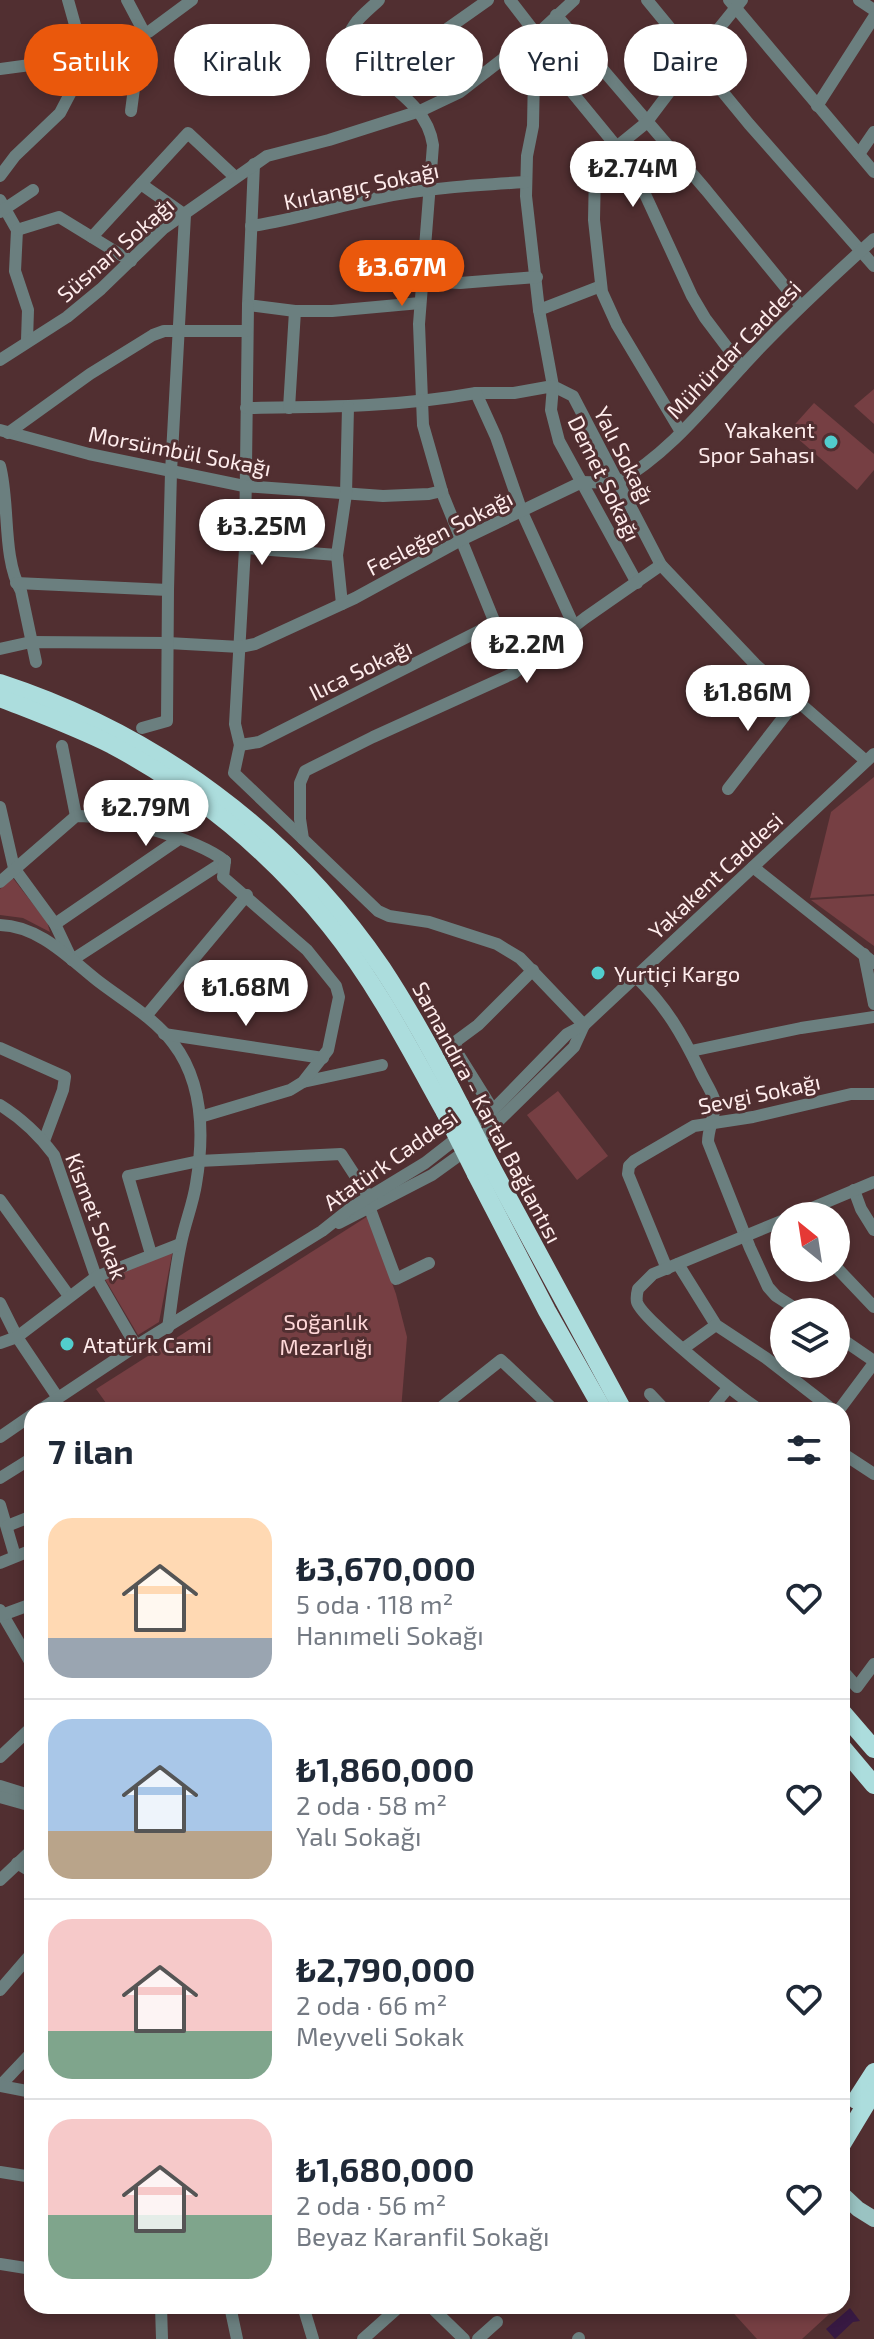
<!DOCTYPE html>
<html lang="tr">
<head>
<meta charset="utf-8">
<style>
	:root { --surface:#fff; --page:#f2f2f3; --text:#1f2937; --muted:#747a83; --line:#e0e1e3; --accent:#ea580c }
	body { margin:0; font-family:"Exo 2",sans-serif; background:var(--page); color:var(--text); height:100vh; display:flex; flex-direction:column; font-size:30px; white-space:nowrap }
	* { box-sizing:border-box; margin:0 }
	p { font-size:26px; color:var(--muted) }
	.icon { flex:none; width:44px; height:44px; fill:none; stroke:currentColor; stroke-width:2; stroke-linecap:round; stroke-linejoin:round }
	.map { position:relative; flex:1; overflow:hidden }
	.panel { position:absolute; left:24px; top:1402px; width:826px; height:912px; display:flex; flex-direction:column; background:var(--surface); border-radius:24px; box-shadow:0 4px 12px #0003 }
	.panel>* { flex:none }
	.banner { position:absolute; left:24px; top:24px; width:826px; height:72px; display:flex; gap:16px }
	.needle { width:52px; rotate:330deg }
	.fabs { position:absolute; left:770px; top:1202px; display:grid; gap:16px }
	.fabs a { display:grid; place-items:center; width:80px; height:80px; border-radius:50%; background:var(--surface); box-shadow:0 4px 12px #0003; font-size:40px }
	.price { position:absolute; translate:-50% -68px; padding:0 18px; border-radius:28px; background:#fff; color:#222; font-size:26px; line-height:52px; filter:drop-shadow(0 2px 4px #0008) }
	.price::after { content:''; position:absolute; left:50%; top:48px; width:24px; height:18px; margin-left:-12px; background:inherit; clip-path:polygon(0 0,100% 0,50% 100%) }
	.price.current { background:var(--accent); color:#fff }
	ul { padding:0; list-style:none }
	li { display:flex; align-items:center; gap:24px; height:200px; padding:0 24px }
	li+li { border-top:2px solid var(--line) }
	li span { display:grid; place-items:center; flex:none; width:224px; height:160px; border-radius:24px; color:#555 }
	li>.icon { margin-inline-start:auto }
	span .icon { width:96px; height:96px; fill:#fffc; stroke-width:1 }
	li b { font-size:34px }
	h2 { display:flex; justify-content:space-between; align-items:center; height:96px; padding:0 24px; font-size:34px }
	.chip { padding:0 28px; border-radius:36px; background:var(--surface); box-shadow:0 4px 12px #0003; font-size:28px; line-height:72px }
	.chip.current { background:var(--accent); color:#fff }
	.map>svg:first-child { display:block }
</style>
</head>
<body>
<div class="map">
<svg width="874" height="2339" viewBox="0 0 874 2339">
	<rect width="100%" height="100%" fill="#512f31"/>
	<g fill="#763f43">
		<path d="M874,389v35l-20,-18z"/>
		<path d="M814,403l60,51v16l-17,20 -68,-59z"/>
		<path d="M874,777v117l-64,4 21,-86z"/>
		<path d="M12,877l35,45 3,10 -27,-14 -23,-3v-26z"/>
		<path d="M874,896v50l-63,-46z"/>
		<path d="M558,1091l50,65 -31,24 -50,-65z"/>
		<path d="M368,1216l28,78 11,43 -6,73h-290l-15,-21z"/>
		<path d="M173,1249l-14,73 -21,13 -33,-56z"/>
		<path d="M727,2306h111l-36,33h-45z"/>
	</g>
	<path fill="#371942" d="M850,2308l10,13 -7,1 -18,17 -9,-10z"/>
	<g fill="none" stroke-linecap="round" stroke-linejoin="round">
		<g stroke="#6b7f7f" stroke-width="12">
			<path d="M127,0l18,34"/>
			<path d="M379,0c-12,12 -32,25 -31,44 26,38 78,53 85,101l-14,179 4,101 20,70 52,128 19,35 9,8"/>
			<path d="M510,0l27,35"/>
			<path d="M647,0l102,124 125,142"/>
			<path d="M729,0l145,172"/>
			<path d="M859,0l15,10"/>
			<path d="M556,15l150,175 94,115"/>
			<path d="M530,41l4,31 -1,54 -6,30 -1,40 13,114 14,76 20,10 88,169 94,99 111,97"/>
			<path d="M530,41l87,106 21,32 54,117 13,22 37,49"/>
			<path d="M128,42l10,16 -7,53"/>
			<path d="M75,68l75,-37 42,-31"/>
			<path d="M0,69l30,-4 45,3"/>
			<path d="M382,80l48,-39 58,-41"/>
			<path d="M817,106l57,-89"/>
			<path d="M859,154l15,-22"/>
			<path d="M254,164l-6,141 47,6h37l88,-8"/>
			<path d="M0,176l15,-20 45,-43 12,-23 5,-58 -9,-32"/>
			<path d="M0,200l17,30 -2,41 13,39 -1,30"/>
			<path d="M0,212l33,-22"/>
			<path d="M251,226c44,-6 85,-20 127,-28 49,-10 98,-13 148,-16"/>
			<path d="M17,230l42,-13 72,44"/>
			<path d="M92,237l96,-104 47,44"/>
			<path d="M423,281l37,2 77,-6"/>
			<path d="M248,305l-3,243 -10,176 5,21 -6,28 69,66"/>
			<path d="M539,310l62,-24"/>
			<path d="M0,360l67,-43 34,-28 63,-61 103,-72 62,-16 91,-29 40,-19 44,-34 26,-17 44,-41"/>
			<path d="M476,393h38l39,-7 -2,24 8,31 78,142"/>
			<path d="M246,408c78,-1 153,-1 230,-15l20,44 26,75 52,114"/>
			<path d="M289,408l6,-97"/>
			<path d="M0,430l89,24 155,32 139,10 46,-2 13,-3"/>
			<path d="M681,432l-64,-107 -15,-33 -8,-72 1,-50 3,-8 48,-39 49,-65 47,-58"/>
			<path d="M8,433l82,-59 63,-39 11,-4h83"/>
			<path d="M0,466c10,38 2,91 21,125l15,71"/>
			<path d="M617,483c55,-31 95,-85 138,-130 38,-40 78,-77 119,-114"/>
			<path d="M245,548l92,7 9,-61 2,-87"/>
			<path d="M337,555l5,49"/>
			<path d="M16,583l152,7 3,-118 14,-257 -44,-31"/>
			<path d="M0,649l31,-7 137,1 72,4 15,-3 100,-46 106,-58 121,-58 35,1"/>
			<path d="M142,728l25,-7 1,-131"/>
			<path d="M240,745l19,-3 236,-119"/>
			<path d="M62,746l14,70"/>
			<path d="M728,789l69,-89"/>
			<path d="M0,807l14,61 41,56 17,36 153,-99"/>
			<path d="M753,867l121,96"/>
			<path d="M0,882l76,-66c38,0 119,22 149,45"/>
			<path d="M55,924l124,-85"/>
			<path d="M0,925c39,1 69,33 98,56 26,20 55,36 75,62 31,40 31,94 23,141 -3,20 -11,39 -15,59 -6,28 -9,57 -13,85"/>
			<path d="M864,954l10,50"/>
			<path d="M636,977c30,29 46,57 64,94 4,9 11,19 14,28 3,14 -6,28 -6,43l42,106 18,39 8,9 25,16"/>
			<path d="M146,1016l101,-121"/>
			<path d="M584,1025l-64,-67 -23,-14 -68,-22 -40,-6 -11,-5 -75,-72 -3,-20v-36l5,-12 68,-34 141,-64 71,-55 76,-53"/>
			<path d="M164,1034l159,24"/>
			<path d="M0,1048l65,29 -2,13 -19,51"/>
			<path d="M691,1051l110,-23 73,-11"/>
			<path d="M303,1082l79,-17"/>
			<path d="M0,1105c21,13 39,30 54,50l42,122 40,69"/>
			<path d="M493,1110l-35,-56 -3,-12 23,-17 55,-55"/>
			<path d="M200,1117l90,-27 13,-8 25,-32 11,-53 -3,-11 -29,-36 -84,-73 2,-16"/>
			<path d="M854,1190l7,19 13,21"/>
			<path d="M0,1200l69,96"/>
			<path d="M370,1209l26,70 33,-16"/>
			<path d="M793,1216l81,-34"/>
			<path d="M339,1223l93,-48 43,-31 99,-97 10,-22"/>
			<path d="M151,1254l-23,-78 71,-15 142,-7 28,43"/>
			<path d="M678,1264l38,61 50,33 67,52"/>
			<path d="M836,1267l38,40"/>
			<path d="M667,1269l-39,-95 1,-8 5,-5 60,-35 59,-9 98,-23h23"/>
			<path d="M0,1303l17,34 41,61"/>
			<path d="M836,1335l38,26"/>
			<path d="M0,1343l17,-6 79,-60 84,-33"/>
			<path d="M684,1348l32,-23"/>
			<path d="M650,1394l15,16"/>
			<path d="M40,1410l96,-64 186,-115 29,-23 74,-45 68,-53 74,-76 17,-9 290,-271"/>
			<path d="M438,1410l63,-50 53,50"/>
			<path d="M710,1410l18,-22"/>
			<path d="M760,1410c-19,-12 -119,-91 -123,-108 -1,-5 0,-9 1,-13l15,-15 131,-54"/>
			<path d="M839,1410l35,-47"/>
			<path d="M0,1437l32,-22"/>
			<path d="M842,1453l32,21"/>
			<path d="M0,1478l32,-20"/>
			<path d="M0,1505l15,51"/>
			<path d="M7,1526l25,-10"/>
			<path d="M0,1563l32,-13"/>
			<path d="M0,1610l32,55"/>
			<path d="M2,1615l30,-11"/>
			<path d="M842,1670l15,17 17,-23"/>
			<path d="M0,1757l32,-30"/>
			<path d="M0,1786l32,10"/>
			<path d="M0,1797l32,9"/>
			<path d="M17,1863l15,9"/>
			<path d="M0,1880l32,-30"/>
			<path d="M0,1990l32,-37"/>
			<path d="M0,2086l32,-34"/>
			<path d="M0,2086l32,6"/>
			<path d="M0,2172l32,5"/>
			<path d="M0,2264l32,5"/>
			<path d="M161,2306l1,33"/>
			<path d="M230,2306l7,33"/>
			<path d="M303,2306l10,33"/>
			<path d="M430,2306l34,33"/>
			<path d="M363,2339l37,-33"/>
			<path d="M478,2339l19,-17"/>
			<path d="M578,2339l1,-1"/>
		</g>
		<path stroke="#9ac3c2" stroke-width="16" d="M842,2194l16,15 16,10"/>
		<g stroke="#acdddd" stroke-width="18">
			<path d="M0,683c156,51 289,149 382,285 29,44 54,90 78,137"/>
			<path d="M0,698c38,15 76,29 112,47 83,44 160,108 218,181 46,57 80,123 115,186"/>
			<path d="M491,1166l132,244"/>
			<path d="M476,1174l71,137 56,99"/>
			<path d="M842,1712l32,37"/>
			<path d="M842,1747l32,38"/>
			<path d="M856,2100l18,-28"/>
			<path d="M842,2144l32,-53"/>
		</g>
		<g stroke="#acdddd" stroke-width="18">
			<path d="M460,1105l31,61"/>
			<path d="M445,1112l31,62"/>
		</g>
	</g>
	<g fill="#52cdcd" stroke="#512f31" stroke-width="3">
		<circle cx="831" cy="442" r="8"/>
		<circle cx="598" cy="973" r="8"/>
		<circle cx="67" cy="1344" r="8"/>
	</g>
	<g text-anchor="middle" dominant-baseline="central" stroke-width="6" stroke-linejoin="round" paint-order="stroke">
		<g font-size="22" fill="#feecec" stroke="#512f31">
			<text transform="translate(361 185) rotate(-12)">Kırlangıç Sokağı</text>
			<text transform="translate(115 249) rotate(-41)">Süsnarı Sokağı</text>
			<text transform="translate(733 349) rotate(-46)">Mühürdar Caddesi</text>
			<text transform="translate(180 450) rotate(11)">Morsümbül Sokağı</text>
			<text transform="translate(625 455) rotate(63)">Yalı Sokağı</text>
			<text transform="translate(605 478) rotate(64)">Demet Sokağı</text>
			<text transform="translate(439 532) rotate(-27)">Fesleğen Sokağı</text>
			<text transform="translate(360 669) rotate(-26)">Ilıca Sokağı</text>
			<text transform="translate(715 875) rotate(-43)">Yakakent Caddesi</text>
			<text transform="translate(759 1093) rotate(-12)">Sevgi Sokağı</text>
			<text transform="translate(488 1112) rotate(62)">Samandıra - Kartal Bağlantısı</text>
			<text transform="translate(390 1159) rotate(-35)">Atatürk Caddesi</text>
			<text transform="translate(97 1216) rotate(69)">Kismet Sokak</text>
		</g>
		<g font-size="22" fill="#feecec" stroke="#512f31" text-anchor="start">
			<text x="815" y="429" text-anchor="end">Yakakent<tspan x="815" dy="25">Spor Sahası</tspan></text>
			<text x="614" y="973">Yurtiçi Kargo</text>
			<text x="83" y="1344">Atatürk Cami</text>
		</g>
		<g font-size="22" fill="#ffd8d9" stroke="#512f31">
			<text x="326" y="1321">Soğanlık<tspan x="326" dy="25">Mezarlığı</tspan></text>
		</g>
	</g>
</svg>
<div class="fabs">
<a><svg class="needle" viewBox="-14 -14 28 28"><path d="M0-13l5 13h-10z" fill="#e53935"/><path d="M0 13l5-13h-10z" fill="#747a83"/></svg></a>
<a><svg class="icon" aria-label="layers" viewBox="0 0 24 24"><path d="M12 4l9 5-9 5-9-5zM3 14l9 5 9-5"/></svg></a>
</div>
<b class="price" style="left:633px;top:209px">₺2.74M</b>
<b class="price current" style="left:402px;top:308px">₺3.67M</b>
<b class="price" style="left:262px;top:567px">₺3.25M</b>
<b class="price" style="left:527px;top:685px">₺2.2M</b>
<b class="price" style="left:748px;top:733px">₺1.86M</b>
<b class="price" style="left:146px;top:848px">₺2.79M</b>
<b class="price" style="left:246px;top:1028px">₺1.68M</b>
<div class="banner">
<a class="chip current">Satılık</a>
<a class="chip">Kiralık</a>
<a class="chip">Filtreler</a>
<a class="chip">Yeni</a>
<a class="chip">Daire</a>
</div>
<section class="panel">
<h2>7 ilan<svg class="icon" aria-label="filters" viewBox="0 0 24 24"><path d="M4 7h16M4 17h16"/><circle cx="9" cy="7" r="2"/><circle cx="15" cy="17" r="2"/></svg></h2>
<ul>
<li><span style="background:linear-gradient(#ffd9b3 75%,#9aa5b1 0)"><svg class="icon" aria-label="home" viewBox="0 0 24 24"><path d="M3 11l9-7 9 7M6 9v11h12V9"/></svg></span><div><b>₺3,670,000</b><p>5 oda · 118 m²</p><p>Hanımeli Sokağı</p></div><svg class="icon" aria-label="heart" viewBox="0 0 24 24"><path d="M12 20l-8-8c-3-5 5-10 8-4 3-6 11-1 8 4z"/></svg></li>
<li><span style="background:linear-gradient(#a9c7e8 70%,#b9a48a 0)"><svg class="icon" aria-label="home" viewBox="0 0 24 24"><path d="M3 11l9-7 9 7M6 9v11h12V9"/></svg></span><div><b>₺1,860,000</b><p>2 oda · 58 m²</p><p>Yalı Sokağı</p></div><svg class="icon" aria-label="heart" viewBox="0 0 24 24"><path d="M12 20l-8-8c-3-5 5-10 8-4 3-6 11-1 8 4z"/></svg></li>
<li><span style="background:linear-gradient(#f6c9c9 70%,#7fa58c 0)"><svg class="icon" aria-label="home" viewBox="0 0 24 24"><path d="M3 11l9-7 9 7M6 9v11h12V9"/></svg></span><div><b>₺2,790,000</b><p>2 oda · 66 m²</p><p>Meyveli Sokak</p></div><svg class="icon" aria-label="heart" viewBox="0 0 24 24"><path d="M12 20l-8-8c-3-5 5-10 8-4 3-6 11-1 8 4z"/></svg></li>
<li><span style="background:linear-gradient(#f6c9c9 60%,#7fa58c 0)"><svg class="icon" aria-label="home" viewBox="0 0 24 24"><path d="M3 11l9-7 9 7M6 9v11h12V9"/></svg></span><div><b>₺1,680,000</b><p>2 oda · 56 m²</p><p>Beyaz Karanfil Sokağı</p></div><svg class="icon" aria-label="heart" viewBox="0 0 24 24"><path d="M12 20l-8-8c-3-5 5-10 8-4 3-6 11-1 8 4z"/></svg></li>
</ul>
</section>
</div>
</body>
</html>
